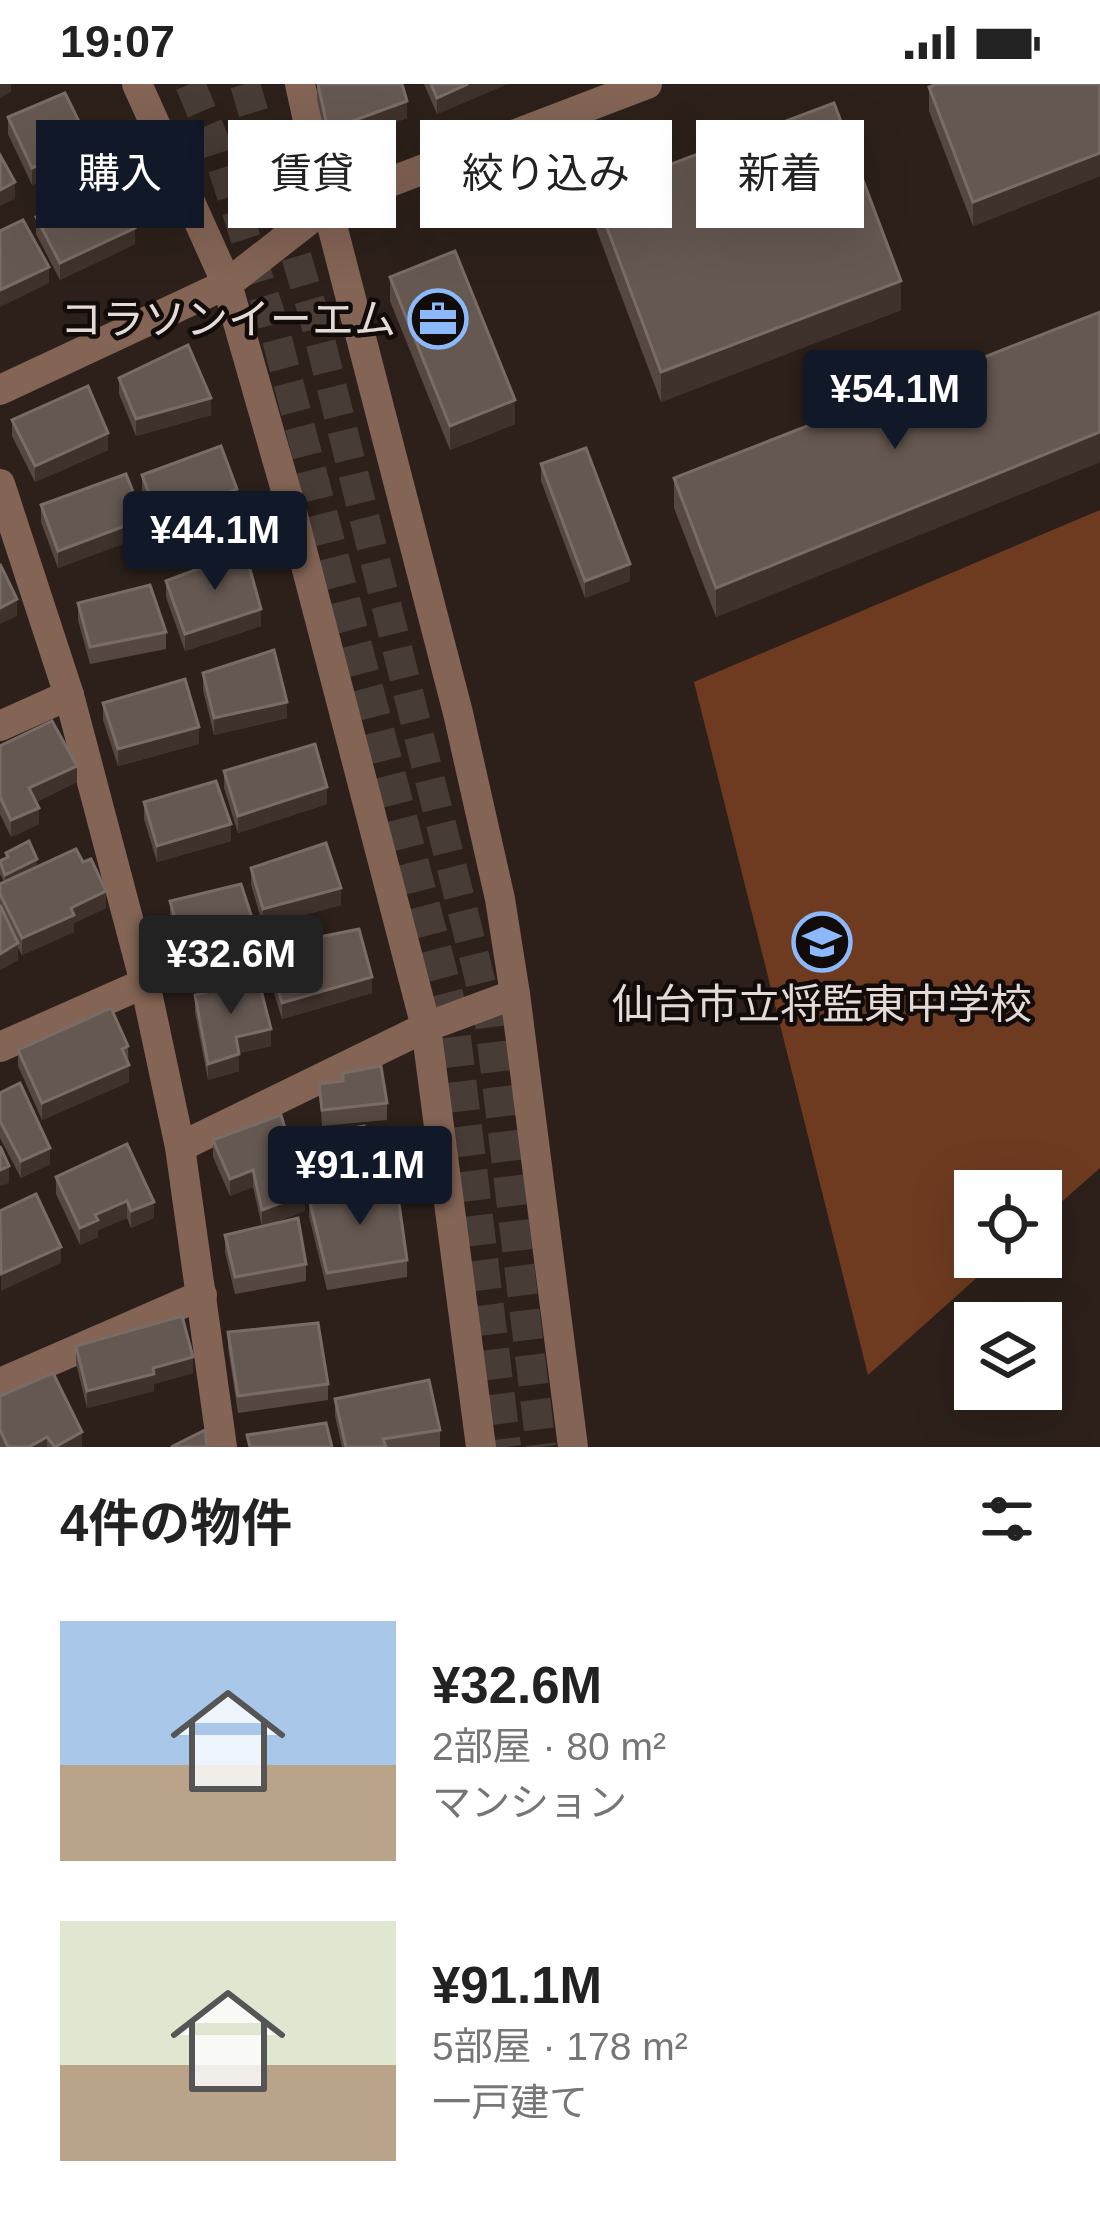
<!DOCTYPE html>
<html lang="ja">
<head>
<meta charset="utf-8">
<style>
	:root { --surface:#fff; --page:#f6f6f6; --text:#222; --muted:#767676; --accent:#111827 }
	body { margin:0; font-family:Helvetica,"Noto Sans JP",sans-serif; background:var(--page); color:var(--text); height:100vh; display:flex; flex-direction:column; font-size:45px; white-space:nowrap }
	* { box-sizing:border-box; margin:0 }
	p { font-size:39px; color:var(--muted) }
	.icon { flex:none; width:66px; height:66px; fill:none; stroke:currentColor; stroke-width:2; stroke-linecap:round; stroke-linejoin:round }
	.map { position:relative; height:1363px; overflow:hidden }
	.side { display:flex; flex-direction:column; background:var(--surface); flex:1 }
	.side>* { flex:none }
	.hud { position:absolute; left:36px; top:36px; width:1029px; height:108px; display:flex; gap:24px }
	.controls { position:absolute; left:954px; top:1086px; display:grid; gap:24px }
	.controls a { display:grid; place-items:center; width:108px; height:108px; border-radius:0px; background:var(--surface); box-shadow:0 12px 48px #0002; font-size:60px }
	.price { position:absolute; translate:-50% -102px; padding:0 27px; border-radius:12px; background:var(--accent); color:#fff; font-size:39px; line-height:78px; filter:drop-shadow(0 3px 6px #0008) }
	.price::after { content:''; position:absolute; left:50%; top:72px; width:36px; height:27px; margin-left:-18px; background:inherit; clip-path:polygon(0 0,100% 0,50% 100%) }
	.price.current { background:#222; color:#fff }
	ul { padding:0; list-style:none }
	li { display:flex; align-items:center; gap:36px; height:300px; padding:0 60px }
	li span { display:grid; place-items:center; flex:none; width:336px; height:240px; border-radius:0px; color:#555 }
	li>.icon { margin-inline-start:auto }
	span .icon { width:144px; height:144px; fill:#fffc; stroke-width:1 }
	li b { font-size:51px }
	h2 { display:flex; justify-content:space-between; align-items:center; height:144px; padding:0 60px; font-size:51px }
	.tag { padding:0 42px; border-radius:0px; background:var(--surface); box-shadow:0 12px 48px #0002; font-size:42px; line-height:108px }
	.tag.current { background:var(--accent); color:#fff }
	.status { display:flex; justify-content:space-between; align-items:center; height:84px; padding:0 60px; background:var(--surface); direction:ltr }
	.status svg { height:33px; fill:currentColor }
	.map>svg:first-child { display:block }
</style>
</head>
<body>
<div class="status"><b>19:07</b><svg viewBox="0 0 49 12"><path d="M0 12V9h3v3zM5 12V6h3v6zM10 12V3h3v9zM15 12V0h3v12zM26 1h20v11H26zM47 4h2v5h-2z"/></svg></div>
<div class="map">
<svg width="1100" height="1363" viewBox="0 0 1100 1363">
	<rect width="100%" height="100%" fill="#2d201a"/>
	<path fill="#6e3b20" d="M1100,426v658l-59,52v-29h-66v66h25l-132,118 -174,-693z"/>
	<g fill="none" stroke-linecap="round" stroke-linejoin="round">
		<g stroke="#483c36" stroke-width="30" stroke-dasharray="30 15" stroke-linecap="butt">
			<path d="M190,0l25,59 58,181 180,689 53,434"/>
			<path d="M245,0l69,232 175,700 52,431"/>
		</g>
		<g stroke="#836455" stroke-width="30">
			<path d="M137,0l90,200 64,224 135,519 55,420"/>
			<path d="M300,0l27,122 131,507 42,186 15,95 58,453"/>
			<path d="M0,306l227,-106 100,-78 320,-122"/>
			<path d="M0,400l69,211 76,288 35,164 42,300"/>
			<path d="M0,642l69,-31"/>
			<path d="M0,963l145,-64"/>
			<path d="M180,1063l246,-120 89,-33"/>
			<path d="M0,1299l202,-88"/>
		</g>
	</g>
	<g fill="#564841">
		<path d="M317,0l90,34 -79,29 -11,-47z"/>
		<path d="M424,0h83l-70,30z"/>
		<path d="M1100,0v92l-127,50 -44,-115v-24z"/>
		<path d="M8,33l81,42 -57,26 -24,-51z"/>
		<path d="M594,109l307,117 -240,92 -67,-179z"/>
		<path d="M36,133l99,27 -75,36 -24,-46z"/>
		<path d="M390,193l125,147 -65,26 -60,-149z"/>
		<path d="M1100,228v150l-384,155 -42,-109v-30z"/>
		<path d="M119,294l92,37 -75,21 -17,-42z"/>
		<path d="M12,336l96,30 -73,32 -23,-46z"/>
		<path d="M541,380l89,117 -45,17 -44,-117z"/>
		<path d="M142,391l95,31 -79,29 -16,-44z"/>
		<path d="M41,421l103,31 -86,32 -17,-46z"/>
		<path d="M166,497l95,45 -76,25 -19,-54z"/>
		<path d="M78,519l88,29v17l-76,15 -12,-44z"/>
		<path d="M203,589l84,45 -73,17 -11,-45z"/>
		<path d="M103,619l96,41 -81,22 -15,-46z"/>
		<path d="M0,662l77,36 -41,20 3,22 -28,13 -11,-23z"/>
		<path d="M224,687l103,33 -89,29 -14,-45z"/>
		<path d="M144,718l87,39 -74,21 -13,-43z"/>
		<path d="M6,769l31,14 69,41 -32,15v9l-52,23 -4,-7v12l-18,10v-86l4,-2 -4,-8v-13l6,-3z"/>
		<path d="M251,784l90,37 -78,21 -12,-42z"/>
		<path d="M170,817l83,36 -72,19 -11,-38z"/>
		<path d="M265,864l107,45 -90,26 -17,-55z"/>
		<path d="M195,911l76,51 -32,7v18l-31,9 -13,-68z"/>
		<path d="M128,962l1,36 -87,38 -24,-54v-16z"/>
		<path d="M319,1000l68,19v17l-65,6z"/>
		<path d="M0,1009l50,71 -29,14 -21,-40z"/>
		<path d="M304,1053l65,18v17l-60,11 -5,-29z"/>
		<path d="M213,1056l92,71 -40,15 41,38v17l-71,13 -10,-42v-17l37,-8 -9,-40 -23,9 -17,-39z"/>
		<path d="M127,1060l27,74 -23,10 -4,-10 -29,12v7l-18,8 -24,-51v-17z"/>
		<path d="M309,1115l98,61v17l-80,13 -18,-74z"/>
		<path d="M228,1248l100,52v16l-90,13 -10,-65z"/>
		<path d="M76,1262l117,27 -39,11v7l-67,17 -11,-45z"/>
		<path d="M0,1312l82,51h-82z"/>
		<path d="M335,1315l105,31v17h-98l-7,-31z"/>
	</g>
	<g fill="#3f312b">
		<path d="M0,0h11v8l-11,6z"/>
		<path d="M468,0h39l-70,30v-16z"/>
		<path d="M407,17v17l-79,29v-17z"/>
		<path d="M89,58v17l-57,26v-17z"/>
		<path d="M1100,69v23l-127,50v-24z"/>
		<path d="M15,98v17l-15,7v-16z"/>
		<path d="M135,144v16l-75,36v-17z"/>
		<path d="M49,183v16l-49,24v-17z"/>
		<path d="M901,197v29l-240,92v-30z"/>
		<path d="M211,314v17l-75,21v-17z"/>
		<path d="M515,316v24l-65,26v-24z"/>
		<path d="M1100,348v30l-384,155v-29z"/>
		<path d="M108,349v17l-73,32v-16z"/>
		<path d="M237,405v17l-79,29v-17z"/>
		<path d="M144,435v17l-86,32v-17z"/>
		<path d="M630,480v17l-45,17v-17z"/>
		<path d="M17,515v17l-17,8v-16z"/>
		<path d="M261,525v17l-76,25v-17z"/>
		<path d="M287,618v16l-73,17v-17z"/>
		<path d="M199,643v17l-81,22v-17z"/>
		<path d="M77,682v16l-48,23v-17z"/>
		<path d="M327,703v17l-89,29v-17z"/>
		<path d="M39,724v16l-28,13v-17z"/>
		<path d="M231,740v17l-74,21v-16z"/>
		<path d="M37,775v8l-32,17v-9z"/>
		<path d="M341,804v17l-78,21v-17z"/>
		<path d="M106,807v17l-32,15v9l-52,23v-17l49,-30z"/>
		<path d="M253,837v16l-72,19v-16z"/>
		<path d="M18,859v17l-18,10v-16z"/>
		<path d="M372,893v16l-90,26v-16z"/>
		<path d="M271,945v17l-35,8v-17z"/>
		<path d="M239,970v17l-31,9v-16z"/>
		<path d="M129,981v17l-87,38v-17z"/>
		<path d="M50,1064v16l-29,14v-17z"/>
		<path d="M9,1082v17l-9,3v-16z"/>
		<path d="M253,1086v17l-23,9v-17z"/>
		<path d="M305,1110v17l-43,16v-17z"/>
		<path d="M127,1117v17l-29,12v7l-18,8v-17l15,-13z"/>
		<path d="M154,1118v16l-23,10v-17z"/>
		<path d="M61,1163v16l-60,28v-17z"/>
		<path d="M193,1273v16l-39,11v7l-67,17v-17l66,-23z"/>
		<path d="M82,1348v15h-27z"/>
		<path d="M47,1353v10h-18z"/>
	</g>
	<g fill="#655851" stroke="#796c66" stroke-width="3">
		<path d="M318,0h84l5,17 -79,29z"/>
		<path d="M431,0h37l-31,14z"/>
		<path d="M937,0h163v69l-127,49 -44,-115z"/>
		<path d="M65,9l24,49 -57,26 -24,-51z"/>
		<path d="M834,19l67,178 -240,91 -67,-179z"/>
		<path d="M0,71l15,27 -15,8z"/>
		<path d="M114,97l21,47 -75,35 -24,-46z"/>
		<path d="M23,136l26,47 -49,23v-59z"/>
		<path d="M455,167l60,149 -65,26 -60,-149z"/>
		<path d="M1100,228v120l-384,156 -42,-110z"/>
		<path d="M188,261l23,53 -75,21 -17,-41z"/>
		<path d="M88,302l20,47 -73,33 -23,-46z"/>
		<path d="M221,362l16,43 -79,29 -16,-43z"/>
		<path d="M586,364l44,116 -45,17 -44,-117z"/>
		<path d="M126,390l18,45 -86,32 -17,-46z"/>
		<path d="M245,467l16,58 -76,25 -19,-53z"/>
		<path d="M0,480l17,35 -17,9z"/>
		<path d="M150,501l16,47 -76,15 -12,-44z"/>
		<path d="M274,566l13,52 -73,16 -11,-45z"/>
		<path d="M185,595l14,48 -81,22 -15,-46z"/>
		<path d="M52,637l25,45 -48,22 10,20 -28,12 -11,-23v-51z"/>
		<path d="M315,660l12,43 -89,29 -14,-45z"/>
		<path d="M216,697l15,43 -74,22 -13,-44z"/>
		<path d="M29,757l8,18 -32,16 -5,-14 8,-4 -2,-4z"/>
		<path d="M326,759l15,45 -78,21 -12,-41z"/>
		<path d="M76,765l7,13 8,-3 15,32 -35,17 3,7 -52,23 -22,-44v-10z"/>
		<path d="M241,800l12,37 -72,19 -11,-39z"/>
		<path d="M0,821l18,38 -18,11z"/>
		<path d="M359,845l13,48 -90,26 -17,-55z"/>
		<path d="M258,894l13,51 -35,8 3,17 -31,10 -13,-69z"/>
		<path d="M111,924l17,38 -6,3 7,16 -87,38 -24,-53z"/>
		<path d="M381,982l6,37 -65,7 -3,-26 24,-3v-8z"/>
		<path d="M20,999l30,65 -29,13 -21,-40v-28z"/>
		<path d="M281,1031l24,79 -43,16 -9,-40 -23,9 -17,-39z"/>
		<path d="M364,1042l5,29 -60,11 -5,-29z"/>
		<path d="M127,1060l27,58 -23,9 -4,-10 -32,14 3,5 -18,8 -24,-51z"/>
		<path d="M0,1062l9,20 -9,4z"/>
		<path d="M396,1098l11,78 -80,13 -18,-74z"/>
		<path d="M36,1110l25,53 -60,27 -1,-63z"/>
		<path d="M298,1134l8,46 -71,13 -10,-42z"/>
		<path d="M182,1232l11,41 -40,11 1,6 -67,17 -11,-45z"/>
		<path d="M318,1239l10,61 -90,12 -10,-64z"/>
		<path d="M53,1289l29,59 -27,15 -8,-10 -18,10h-21l-8,-17v-34z"/>
		<path d="M429,1296l11,50 -57,9 3,8h-40l-11,-48z"/>
		<path d="M326,1339l6,24h-82l-3,-12z"/>
		<path d="M205,1346l2,17h-36z"/>
	</g>
	<defs>
		<g id="office-ring" transform="scale(3)"><circle r="9.5" fill="#110b09" stroke="#8bb9fc" stroke-width="1.5"/><path d="M-6-3h4V-5.5h4V-3h4V5H-6ZM-1-4.5V-3h2v-1.5ZM-6 0V1H6V0Z" fill="#8bb9fc"/></g>
		<g id="school-ring" transform="scale(3)"><circle r="9.5" fill="#110b09" stroke="#8bb9fc" stroke-width="1.5"/><path d="M0-5L7-2L0 1L-7-2ZM-4 1L0 2.5L4 1V4Q0 6-4 4Z" fill="#8bb9fc"/></g>
	</defs>
	<g fill-rule="evenodd">
		<use href="#office-ring" x="438" y="235"/>
		<use href="#school-ring" x="822" y="858"/>
	</g>
	<g text-anchor="middle" dominant-baseline="central" stroke-width="9" stroke-linejoin="round" paint-order="stroke">
		<g font-size="42" fill="#e4dad6" stroke="#110b09" text-anchor="end">
			<text x="396" y="235">コラソンイーエム</text>
			<text x="822" y="920" text-anchor="middle">仙台市立将監東中学校</text>
		</g>
	</g>
</svg>
<div class="controls">
<a><svg class="icon" aria-label="locate" viewBox="0 0 24 24"><circle cx="12" cy="12" r="6"/><path d="M12 2v4M12 18v4M2 12h4M18 12h4"/></svg></a>
<a><svg class="icon" aria-label="layers" viewBox="0 0 24 24"><path d="M12 4l9 5-9 5-9-5zM3 14l9 5 9-5"/></svg></a>
</div>
<b class="price" style="left:895px;top:368px">¥54.1M</b>
<b class="price" style="left:215px;top:509px">¥44.1M</b>
<b class="price current" style="left:231px;top:933px">¥32.6M</b>
<b class="price" style="left:360px;top:1144px">¥91.1M</b>
<div class="hud">
<a class="tag current">購入</a>
<a class="tag">賃貸</a>
<a class="tag">絞り込み</a>
<a class="tag">新着</a>
</div>
</div>
<section class="side">
<h2>4件の物件<svg class="icon" aria-label="filters" viewBox="0 0 24 24"><path d="M4 7h16M4 17h16"/><circle cx="9" cy="7" r="2"/><circle cx="15" cy="17" r="2"/></svg></h2>
<ul>
<li><span style="background:linear-gradient(#a9c7e8 60%,#b9a48a 0)"><svg class="icon" aria-label="home" viewBox="0 0 24 24"><path d="M3 11l9-7 9 7M6 9v11h12V9"/></svg></span><div><b>¥32.6M</b><p>2部屋 · 80 m²</p><p>マンション</p></div></li>
<li><span style="background:linear-gradient(#dfe7d0 60%,#b9a48a 0)"><svg class="icon" aria-label="home" viewBox="0 0 24 24"><path d="M3 11l9-7 9 7M6 9v11h12V9"/></svg></span><div><b>¥91.1M</b><p>5部屋 · 178 m²</p><p>一戸建て</p></div></li>
</ul>
</section>
</body>
</html>
